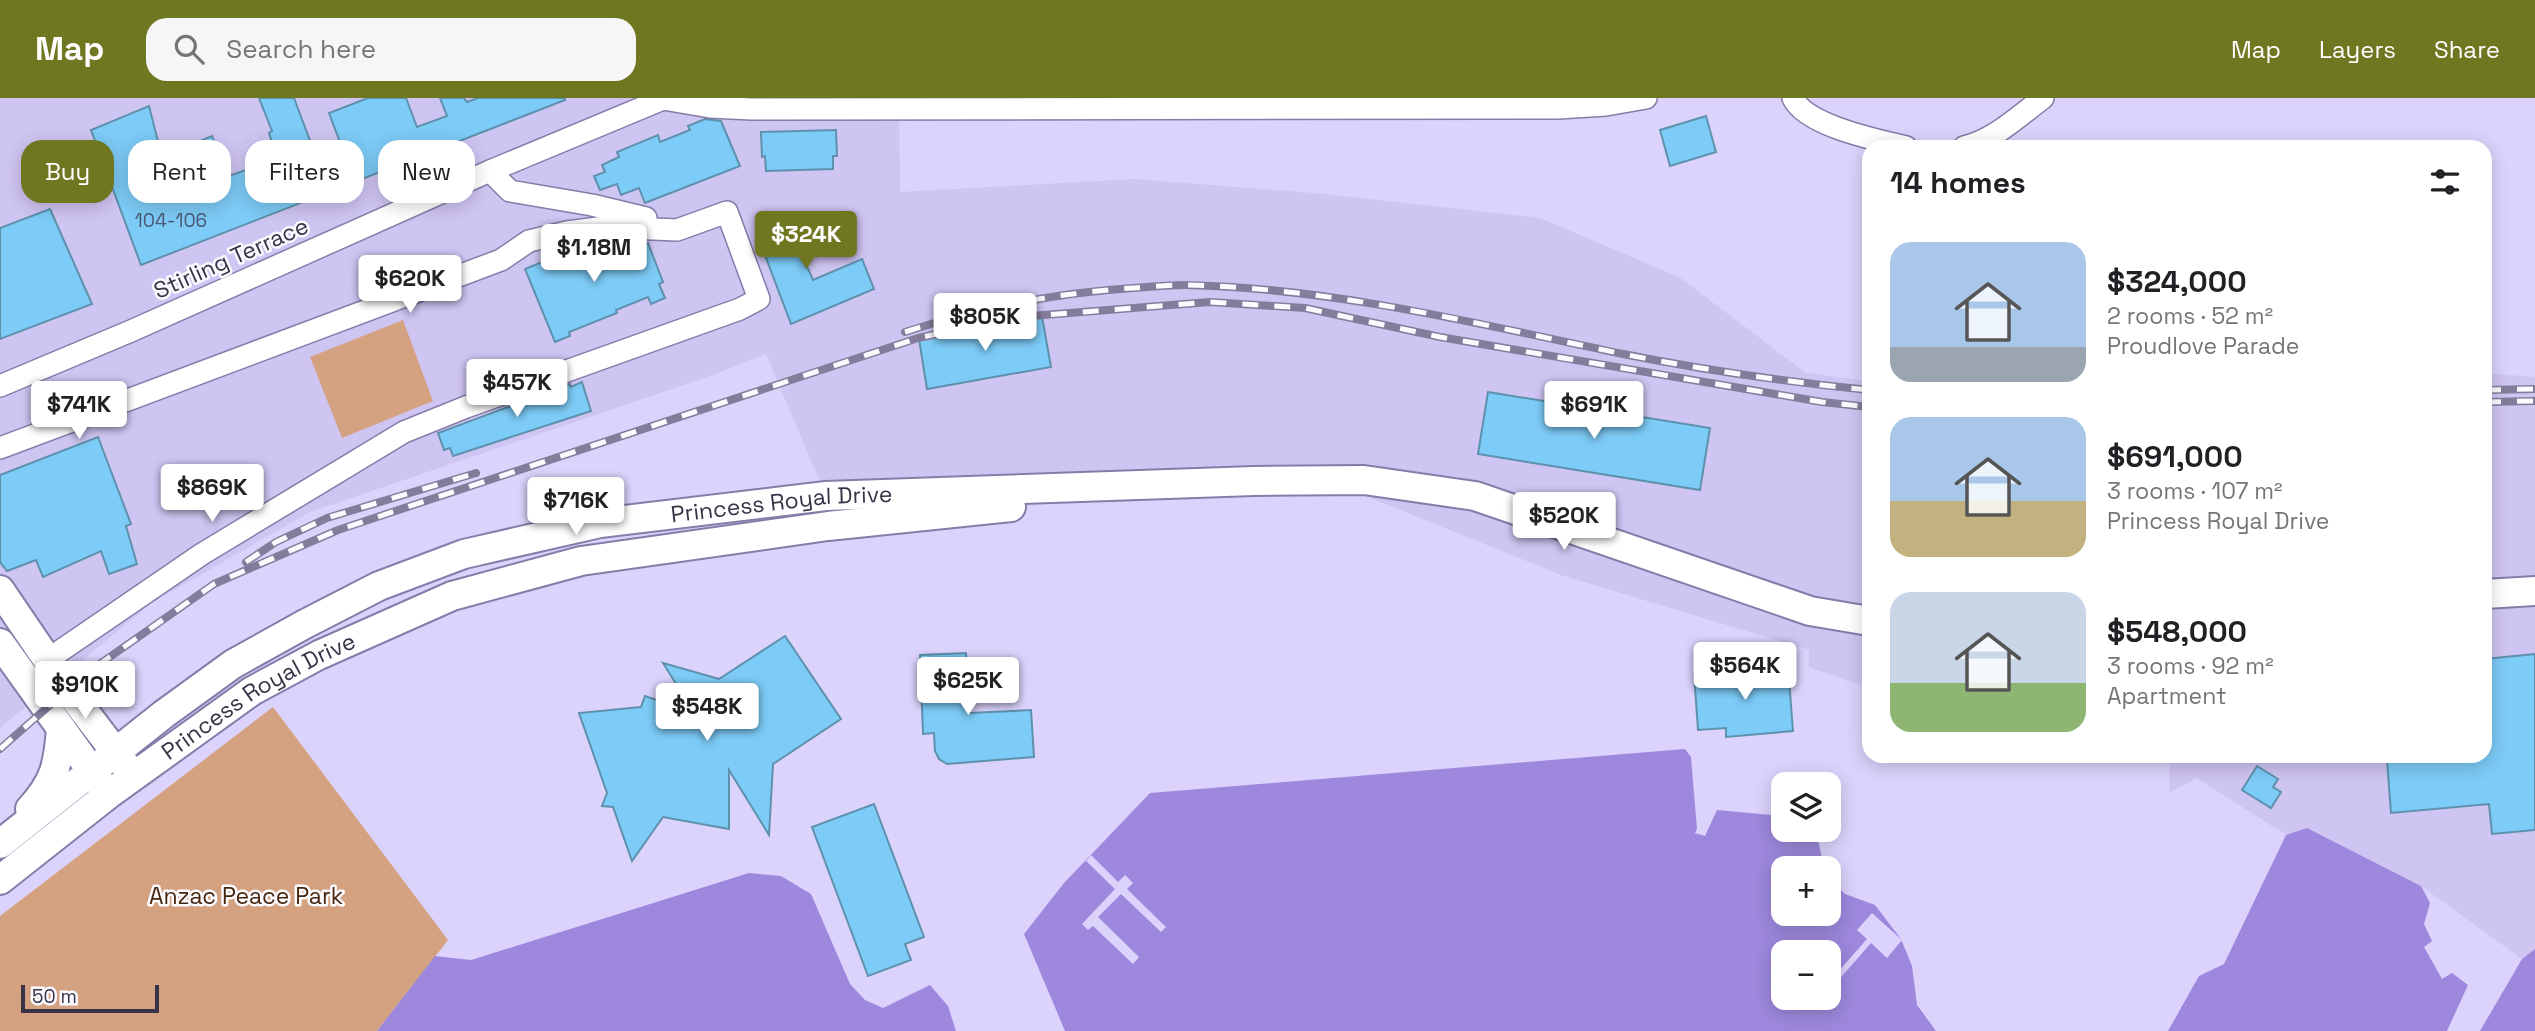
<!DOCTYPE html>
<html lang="en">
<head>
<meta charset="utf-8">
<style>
	:root { --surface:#fff; --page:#f6f6f6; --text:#202124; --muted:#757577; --accent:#707721 }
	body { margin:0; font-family:"Space Grotesk",sans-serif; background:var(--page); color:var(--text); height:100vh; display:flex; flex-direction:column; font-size:26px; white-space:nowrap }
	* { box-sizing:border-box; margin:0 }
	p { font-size:23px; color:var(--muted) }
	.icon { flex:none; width:38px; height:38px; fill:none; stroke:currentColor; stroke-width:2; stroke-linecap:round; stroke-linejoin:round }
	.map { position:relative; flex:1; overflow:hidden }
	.drawer { position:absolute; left:1862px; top:42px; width:630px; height:623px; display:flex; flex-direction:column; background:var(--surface); border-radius:21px; box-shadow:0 4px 18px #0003 }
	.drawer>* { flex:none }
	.top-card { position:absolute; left:21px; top:42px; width:665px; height:63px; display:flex; gap:14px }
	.controls { position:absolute; left:1771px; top:674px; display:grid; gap:14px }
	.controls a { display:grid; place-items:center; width:70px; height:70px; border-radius:14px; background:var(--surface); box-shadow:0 4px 18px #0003; font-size:35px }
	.scale { position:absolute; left:21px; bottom:18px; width:138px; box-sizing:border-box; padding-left:7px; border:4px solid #383347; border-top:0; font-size:19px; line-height:24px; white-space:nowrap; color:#383347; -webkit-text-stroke:5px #fbfaff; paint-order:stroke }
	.price { position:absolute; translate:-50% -60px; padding:0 16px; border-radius:7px; background:#fff; color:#222; font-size:23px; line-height:46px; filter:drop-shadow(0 2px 4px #0008) }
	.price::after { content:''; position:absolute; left:50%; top:42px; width:21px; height:16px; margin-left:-10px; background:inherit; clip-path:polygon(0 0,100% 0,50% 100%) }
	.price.selected { background:var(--accent); color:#fff }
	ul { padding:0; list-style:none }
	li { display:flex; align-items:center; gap:21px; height:175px; padding:0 28px }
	li span { display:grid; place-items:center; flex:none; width:196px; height:140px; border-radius:21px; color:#555 }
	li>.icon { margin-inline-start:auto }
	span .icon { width:84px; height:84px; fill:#fffc; stroke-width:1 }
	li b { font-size:30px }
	h2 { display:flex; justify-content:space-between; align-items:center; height:84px; padding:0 28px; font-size:30px }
	.pill { padding:0 24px; border-radius:21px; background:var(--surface); box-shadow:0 4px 18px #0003; font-size:24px; line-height:63px }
	.pill.selected { background:var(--accent); color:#fff }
	header { display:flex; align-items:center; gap:42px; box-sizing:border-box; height:98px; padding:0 35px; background:var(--accent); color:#fff }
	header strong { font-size:33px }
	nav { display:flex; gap:38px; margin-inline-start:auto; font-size:24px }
	.search { width:490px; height:63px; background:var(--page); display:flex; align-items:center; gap:18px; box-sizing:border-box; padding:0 24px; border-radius:21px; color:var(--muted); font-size:26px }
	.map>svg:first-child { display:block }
</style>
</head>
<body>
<header>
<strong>Map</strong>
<div class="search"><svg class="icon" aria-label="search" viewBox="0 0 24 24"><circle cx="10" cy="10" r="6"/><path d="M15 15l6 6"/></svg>Search here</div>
<nav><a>Map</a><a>Layers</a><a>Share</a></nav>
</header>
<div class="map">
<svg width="2535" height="933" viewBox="0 0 2535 933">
	<rect width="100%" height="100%" fill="#dbd3fc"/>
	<g fill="#cfc5f2">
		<path d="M0,0h899l1,94 234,-13 180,14 226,25 139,59 127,96 63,8v304h-9l-51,-18v-17l-248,-75 -208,-84 -527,5 -60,-142 -53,21 -403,137 -157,90 -153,126z"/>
		<path d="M2485,275l50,4v572l-13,10 -101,-73 -114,-58 -21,7 -89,-57 -28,15 1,-37h315z"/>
	</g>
	<g fill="#d5a281">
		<path d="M403,222l30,81 -91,37 -32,-81z"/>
		<path d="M273,609l175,233 -71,91h-377v-115z"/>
	</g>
	<g fill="#9d88dd" fill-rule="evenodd">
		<path d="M1685,651l6,8 6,72 -2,4 10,3 12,-26 66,6v14h33l8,38h-41v46h46v-35l16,15 30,11 26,34 11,27 5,39 19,26h-871l-41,-97 40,-51 86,-90zM1783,854h46v46h-46z"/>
		<path d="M2307,730l114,58 9,17 -6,21 8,17 -8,6 18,32 10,-6 16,12 -21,46h-279l31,-55 25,-12 62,-129z"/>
		<path d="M749,775l32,3 30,18 39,90 15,16 18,8 47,-23 18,21 8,25h-579l58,-75 36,4z"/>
		<path d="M2535,851v82h-55l42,-72z"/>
	</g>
	<g fill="#dbd3fc">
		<path d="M1091,757l27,27 7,-7 8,8 -6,6 39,38 -5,5 -40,-38 -23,23 41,40 -6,7 -40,-38 -5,4 -6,-6 33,-35 -29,-28z"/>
		<path d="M1872,815l30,27 -15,18 -16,-15 -42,48v-9l38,-43 -10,-9z"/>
	</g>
	<g fill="#7dcbf7" stroke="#5e91ad" stroke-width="2">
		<path d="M259,0h35l21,56 26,-9 -12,-32 39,-15h38l11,29 30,-11 -7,-18h24l3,4 11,-4h87v2l-424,165 -50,-135 58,-24 13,51 50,-21 17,40 48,-17 -8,-26 3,-2z"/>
		<path d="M1706,18l10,36 -46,14 -10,-36z"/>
		<path d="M705,21l16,2 19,45 -95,37 -6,-15 -18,7 -4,-11 -17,6 -6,-14 11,-4 -3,-7 17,-8 -2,-5 41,-17 2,7 30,-12 -2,-4z"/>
		<path d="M836,32l1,26h-4v13l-67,2 -1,-15 -3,1 -1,-25z"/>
		<path d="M50,111l42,95 -92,35v-111z"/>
		<path d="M763,114l41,3 -3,38 12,27 49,-21 12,30 -83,35 -28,-74z"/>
		<path d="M607,142h7l1,3 17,-2 3,7 13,-5 15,39 -4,2 6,14 -14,6 -3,-7 -32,13 1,3 -48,19 1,4 -15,6 -30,-73 66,-27h4l1,3z"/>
		<path d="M1042,219l9,50 -124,22 -8,-50z"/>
		<path d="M582,284l9,29 -138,45 -3,-8 -6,2 -6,-17 132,-49 1,3z"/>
		<path d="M1488,294l222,36 -10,62 -222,-36z"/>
		<path d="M98,339l33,87 -5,2 11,38 -28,10 -8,-23 -58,26 -7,-17 -29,11 -7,-9v-87z"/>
		<path d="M785,538l56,83 -68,45 -4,71 -40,-65v59l-66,-12 -31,44 -19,-54 -11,-1 5,-13 -28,-80 62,-6 4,-11 49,17 -31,-50 56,16z"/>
		<path d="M966,555l3,60 62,-3 3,47 -87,7 -8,-5 -4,-8 -1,-18 -11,1 -3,-79z"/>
		<path d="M2535,556v176l-43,4 -3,-30 -98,9 -4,-53 42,-4h56v-97z"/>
		<path d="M1788,569l5,64 -67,6v-9l-28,2 -4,-56z"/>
		<path d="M2257,668l21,13 -5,8 8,5 -10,16 -29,-18z"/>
		<path d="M874,706l50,133 -19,7 6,16 -43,16 -56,-149z"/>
	</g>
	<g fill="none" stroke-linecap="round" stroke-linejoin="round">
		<g stroke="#867caa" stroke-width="24">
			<g id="street">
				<path d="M1793,0c13,28 85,42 113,49"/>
				<path d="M1964,49c30,-7 55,-31 79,-49"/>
				<path d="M490,73l20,20 82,14 54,13"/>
				<path d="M0,288l131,-55 359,-160 173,-72 47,8 42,2 806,-1 48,-3 40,-7"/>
				<path d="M0,350l501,-188 28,-19 38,-9 39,-5 71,3 50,-18 32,87 -19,10 -274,98 -62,25 -202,122 -155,106"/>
			</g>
		</g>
		<g stroke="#867caa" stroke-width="32">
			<g id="secondary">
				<path d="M0,492l68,100 58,76"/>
				<path d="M2485,496l50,-3"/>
				<path d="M0,545l103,144"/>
				<path d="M30,711c25,-27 28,-44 31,-80"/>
				<path id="s1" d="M0,746l164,-130 69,-50 72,-40 74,-38 85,-32 136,-31 226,-27 428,-15 110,-1 111,16 335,115 59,10"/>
				<path id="s2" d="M0,782l109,-86 143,-103 67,-36 133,-59 129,-35 247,-35 183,-19"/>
			</g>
		</g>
		<use href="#street" stroke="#fff" stroke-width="21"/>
		<use href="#secondary" stroke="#fff" stroke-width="28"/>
		<g stroke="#837d9b" stroke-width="8">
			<g id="rail">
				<path d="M905,234c74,-24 150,-39 228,-44 17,-1 35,-3 52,-3 149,3 294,39 438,69 81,16 164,28 246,36"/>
				<path d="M2485,292l50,-1"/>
				<path d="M2485,304l50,-1"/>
				<path d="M246,464l30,-20 51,-24 149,-45"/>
				<path d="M0,651l84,-74 130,-91 124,-54 580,-192 100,-21 192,-15 95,6 135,29 382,65 47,5"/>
			</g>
		</g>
		<use href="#rail" stroke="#fbfaff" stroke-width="5" stroke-dasharray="16" stroke-linecap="butt"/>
	</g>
	<g text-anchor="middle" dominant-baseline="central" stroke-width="5" stroke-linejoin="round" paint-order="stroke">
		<g font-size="19" fill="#495973">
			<text x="171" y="122">104-106</text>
		</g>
		<g font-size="23" fill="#383347" stroke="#fbfaff">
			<text transform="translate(231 160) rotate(-24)">Stirling Terrace</text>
			<text stroke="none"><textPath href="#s1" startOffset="873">Princess Royal Drive</textPath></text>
			<text stroke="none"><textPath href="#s2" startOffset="318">Princess Royal Drive</textPath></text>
		</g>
		<g font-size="23" fill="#47260e" stroke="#fbfaff">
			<text x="246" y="798">Anzac Peace Park</text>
		</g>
	</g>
</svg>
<div class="controls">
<a><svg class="icon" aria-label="layers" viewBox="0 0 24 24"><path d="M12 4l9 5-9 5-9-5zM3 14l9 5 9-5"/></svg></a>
<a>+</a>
<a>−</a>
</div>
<div class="scale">50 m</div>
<b class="price selected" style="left:806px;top:173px">$324K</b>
<b class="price" style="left:594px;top:186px">$1.18M</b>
<b class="price" style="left:410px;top:217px">$620K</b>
<b class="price" style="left:985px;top:255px">$805K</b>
<b class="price" style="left:517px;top:321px">$457K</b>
<b class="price" style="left:79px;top:343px">$741K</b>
<b class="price" style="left:1594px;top:343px">$691K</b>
<b class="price" style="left:212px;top:426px">$869K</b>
<b class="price" style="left:576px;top:439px">$716K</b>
<b class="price" style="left:1564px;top:454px">$520K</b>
<b class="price" style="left:1745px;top:604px">$564K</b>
<b class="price" style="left:968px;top:619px">$625K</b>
<b class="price" style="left:85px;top:623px">$910K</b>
<b class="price" style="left:707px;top:645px">$548K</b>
<div class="top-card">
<a class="pill selected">Buy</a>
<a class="pill">Rent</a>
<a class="pill">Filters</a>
<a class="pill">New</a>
</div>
<section class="drawer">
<h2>14 homes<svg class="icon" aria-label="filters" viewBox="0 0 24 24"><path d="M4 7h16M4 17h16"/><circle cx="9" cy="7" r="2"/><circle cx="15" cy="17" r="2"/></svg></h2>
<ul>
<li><span style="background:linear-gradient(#a9c7e8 75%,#9aa5b1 0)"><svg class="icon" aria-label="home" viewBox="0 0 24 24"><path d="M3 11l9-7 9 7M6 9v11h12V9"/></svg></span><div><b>$324,000</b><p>2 rooms · 52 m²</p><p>Proudlove Parade</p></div></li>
<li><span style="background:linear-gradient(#a9c7e8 60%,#c2b280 0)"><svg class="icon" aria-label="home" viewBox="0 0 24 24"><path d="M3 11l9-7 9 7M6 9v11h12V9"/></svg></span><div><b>$691,000</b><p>3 rooms · 107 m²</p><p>Princess Royal Drive</p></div></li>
<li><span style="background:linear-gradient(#c9d6e8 65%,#8fb573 0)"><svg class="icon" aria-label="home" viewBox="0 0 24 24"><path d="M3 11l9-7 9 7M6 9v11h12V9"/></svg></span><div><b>$548,000</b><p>3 rooms · 92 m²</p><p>Apartment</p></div></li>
</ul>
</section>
</div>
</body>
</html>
